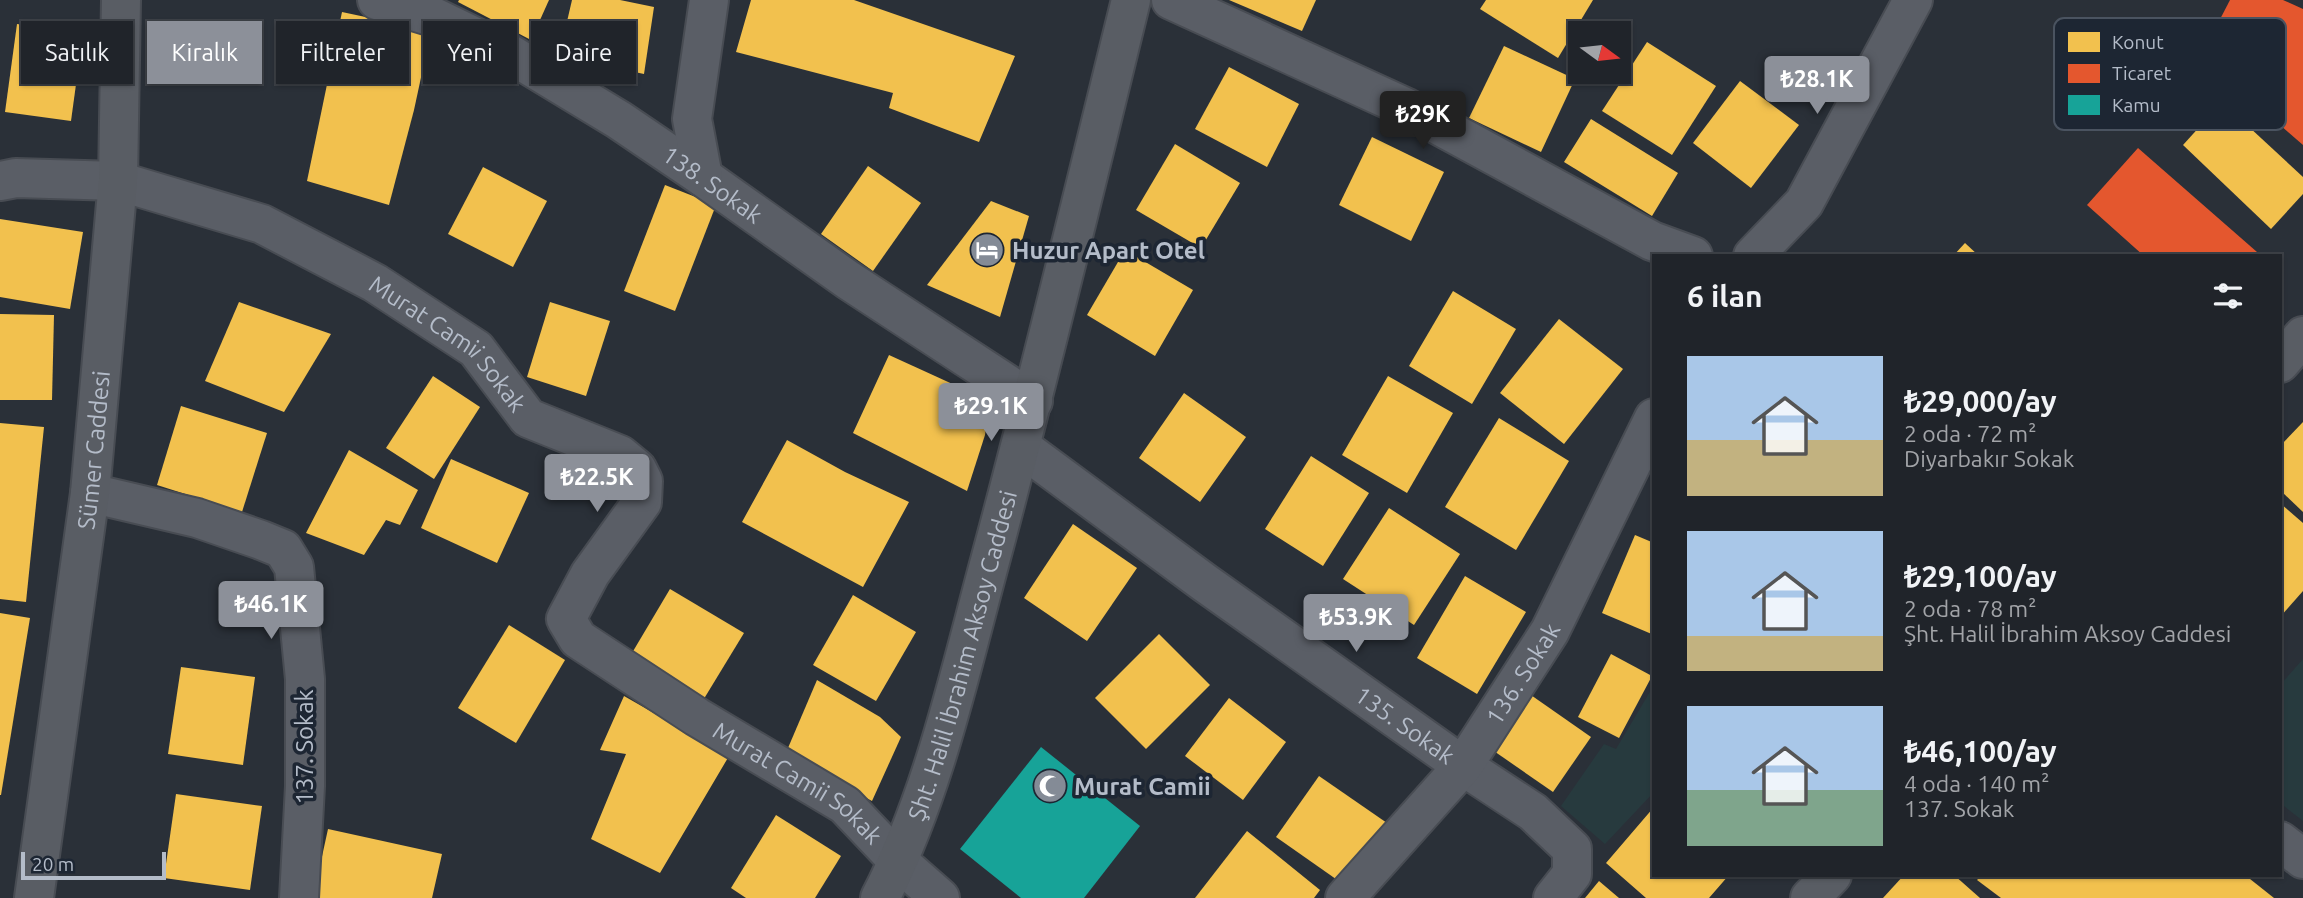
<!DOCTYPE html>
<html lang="tr">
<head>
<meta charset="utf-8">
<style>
	:root { --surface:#20242a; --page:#2d3036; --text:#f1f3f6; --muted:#a2a4a8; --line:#3d4147; --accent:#8c9099 }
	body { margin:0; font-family:Ubuntu,sans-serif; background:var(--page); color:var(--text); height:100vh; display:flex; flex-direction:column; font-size:26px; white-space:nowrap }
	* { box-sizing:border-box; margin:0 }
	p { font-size:23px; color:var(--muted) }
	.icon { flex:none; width:38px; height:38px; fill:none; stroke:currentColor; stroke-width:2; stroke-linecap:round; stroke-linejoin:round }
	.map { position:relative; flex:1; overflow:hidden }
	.side { position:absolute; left:1652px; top:254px; width:630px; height:623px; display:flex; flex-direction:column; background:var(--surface); border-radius:0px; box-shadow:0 2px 5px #0004,0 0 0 2px var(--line) }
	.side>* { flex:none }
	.top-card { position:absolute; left:21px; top:21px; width:665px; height:63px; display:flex; gap:14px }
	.needle { width:46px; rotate:105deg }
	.fabs { position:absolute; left:1568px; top:21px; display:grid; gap:14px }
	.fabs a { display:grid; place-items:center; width:63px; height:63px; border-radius:0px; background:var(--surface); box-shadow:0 2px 5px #0004,0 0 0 2px var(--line); font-size:35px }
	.scale { position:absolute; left:21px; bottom:18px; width:145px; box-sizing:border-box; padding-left:7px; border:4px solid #b4bcc9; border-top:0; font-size:19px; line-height:24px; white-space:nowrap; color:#b4bcc9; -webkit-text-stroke:5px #1d2633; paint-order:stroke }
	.price { position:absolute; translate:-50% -60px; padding:0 16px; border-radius:7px; background:var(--accent); color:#fff; font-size:23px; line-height:46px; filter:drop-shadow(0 2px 4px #0008) }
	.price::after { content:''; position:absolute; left:50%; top:42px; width:21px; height:16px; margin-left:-10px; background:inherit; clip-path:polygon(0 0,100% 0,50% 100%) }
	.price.selected { background:#222; color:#fff }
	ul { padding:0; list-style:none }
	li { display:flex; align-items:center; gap:21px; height:175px; padding:0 35px }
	li span { display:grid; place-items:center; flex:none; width:196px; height:140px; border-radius:0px; color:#555 }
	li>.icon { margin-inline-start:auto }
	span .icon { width:84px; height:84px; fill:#fffc; stroke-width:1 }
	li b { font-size:30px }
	h2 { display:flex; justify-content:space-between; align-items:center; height:84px; padding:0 35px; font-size:30px }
	.tag { padding:0 24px; border-radius:0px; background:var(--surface); box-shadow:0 2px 5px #0004,0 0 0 2px var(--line); font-size:24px; line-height:63px }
	.tag.selected { background:var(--accent); color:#fff }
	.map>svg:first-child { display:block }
</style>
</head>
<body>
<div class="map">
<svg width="2303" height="898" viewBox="0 0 2303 898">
	<rect width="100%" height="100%" fill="#2a3038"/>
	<g fill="#273a3e">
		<path d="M2303,659v162l-23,-18v-118z"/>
		<path d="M1654,685v107l-49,52 -44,-38 43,-62 12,5z"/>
	</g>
	<g fill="#f2c14e">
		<path d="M459,0h90l-18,40 -73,-38z"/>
		<path d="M572,0h48l34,7 -10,67 -85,-18z"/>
		<path d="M751,0h103l161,56 -36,86 -90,-34 4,-15 -157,-41z"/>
		<path d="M1229,0h87l-14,31z"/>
		<path d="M1486,0h107l-35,58 -78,-49z"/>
		<path d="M342,12l89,19 -17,79 -25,95 -82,-24z"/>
		<path d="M17,24l66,9 -12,88 -66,-9z"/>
		<path d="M1647,42l69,44 -44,69 -70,-44z"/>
		<path d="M1504,46l71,33 -34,73 -72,-34z"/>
		<path d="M1229,67l70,37 -32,63 -72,-38z"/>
		<path d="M1740,81l59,44 -48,63 -58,-45z"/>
		<path d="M2222,102l81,75v17l-32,35 -88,-84z"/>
		<path d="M1591,119l87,54 -26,43 -88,-54z"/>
		<path d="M1372,137l72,35 -33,69 -72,-36z"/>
		<path d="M1175,144l65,39 -39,65 -65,-38z"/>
		<path d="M868,166l53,37 -48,68 -52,-37z"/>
		<path d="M483,167l64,34 -34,66 -65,-33z"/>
		<path d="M665,185l51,20 -41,106 -51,-20z"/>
		<path d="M991,201l38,15 -29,101 -73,-32z"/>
		<path d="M0,219l83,13 -13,77 -70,-12z"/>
		<path d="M1965,243l14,13h-26z"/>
		<path d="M1125,250l68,40 -38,66 -68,-41z"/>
		<path d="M1453,291l63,38 -44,75 -63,-38z"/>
		<path d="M239,302l92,32 -47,78 -79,-31z"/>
		<path d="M550,302l60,19 -24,75 -59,-19z"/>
		<path d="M0,314l54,1 -2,85h-52z"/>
		<path d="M1559,319l64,50 -59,75 -64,-51z"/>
		<path d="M889,355l92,42 7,18 -3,20 -18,56 -114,-58z"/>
		<path d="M433,376l47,31 -46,72 -48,-31z"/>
		<path d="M1388,376l65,37 -46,80 -65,-38z"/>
		<path d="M1184,393l62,44 -46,65 -61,-44z"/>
		<path d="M181,406l86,27 -25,79 -85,-27z"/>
		<path d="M1499,418l70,43 -53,89 -71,-43z"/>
		<path d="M2303,422v90l-23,-22v-44z"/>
		<path d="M0,423l44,4 -18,175 -26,-3z"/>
		<path d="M787,440l58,32 64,30 -46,85 -121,-65z"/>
		<path d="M349,450l69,40 -18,35 -14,-5 -22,35 -58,-22z"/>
		<path d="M1311,456l58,37 -46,73 -58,-37z"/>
		<path d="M451,459l78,34 -32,70 -76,-35z"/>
		<path d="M2280,503l23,20v68l-23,26z"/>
		<path d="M1389,508l71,46 -46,71 -71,-46z"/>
		<path d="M1073,524l64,44 -50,73 -63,-43z"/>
		<path d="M1635,535l19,8v92l-52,-22z"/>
		<path d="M1465,576l61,36 -49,82 -60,-36z"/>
		<path d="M670,589l74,44 -42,69 -73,-44z"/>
		<path d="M853,595l63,37 -40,69 -63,-36z"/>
		<path d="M0,613l30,5 -29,177h-1z"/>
		<path d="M509,625l56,35 -49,83 -58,-35z"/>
		<path d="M1159,634l51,51 -64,64 -51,-51z"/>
		<path d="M1611,654l41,22 -33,62 -41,-21z"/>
		<path d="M181,667l74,10 -12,88 -75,-11z"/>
		<path d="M817,680l63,37 21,20 -29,64 -87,-46z"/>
		<path d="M1528,693l63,44 -38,55 -62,-43z"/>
		<path d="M624,696l105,60 -69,117 -69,-34 35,-85 -26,-4z"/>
		<path d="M1229,698l57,44 -43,58 -58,-44z"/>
		<path d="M1319,776l68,47 -44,61 -67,-47z"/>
		<path d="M176,794l86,12 -12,84 -86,-12z"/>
		<path d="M1654,807v68h75l-20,23h-63l-40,-35z"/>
		<path d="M776,815l65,41 -26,42h-69l-15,-10z"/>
		<path d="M328,829l114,25 -10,44h-119z"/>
		<path d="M1247,831l73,59 -6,8h-119z"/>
		<path d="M1904,875h50l26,23h-97z"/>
		<path d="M1982,875h263l29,23h-273l-24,-18z"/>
		<path d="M1599,881l20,17h-34z"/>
	</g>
	<g fill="#e4572e">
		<path d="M2230,0h53l20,9v136l-102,-89z"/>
		<path d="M2138,148l119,104 -4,4h-109l-57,-51z"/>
	</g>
	<path fill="#17a398" d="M1041,747l99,79 -56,72h-63l-61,-49z"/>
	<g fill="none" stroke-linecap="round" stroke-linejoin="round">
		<g stroke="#484c53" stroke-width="42">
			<g id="street">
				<path id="s1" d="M377,0l59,18 74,36 109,66 84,57 145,103 185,121"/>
				<path d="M1171,0l234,107 247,134 41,15"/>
				<path d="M703,177l-11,-58 17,-119"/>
				<path id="s2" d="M0,181l16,-3 102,3 144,43 113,59 101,66 52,69 92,37 17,14 6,12 -1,21 -52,72 -24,45 12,20 119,78 148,88 54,57 41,36"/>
				<path d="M1753,256l51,-53 109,-203"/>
				<path id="s3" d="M1021,447l184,136 258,183 70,46 39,37v25l-19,24"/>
				<path d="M90,493l107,25 64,22 22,9 11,18 11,112v107l-6,112"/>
				<path d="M2280,841l23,18"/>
				<path id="s4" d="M1345,898l118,-132 87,-135 104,-213"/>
			</g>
		</g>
		<g stroke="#484c53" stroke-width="42">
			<g id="secondary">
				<path d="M2280,363l23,-27"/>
				<path id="s5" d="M34,898l56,-405 28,-312 3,-181"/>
				<path id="s6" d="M880,898c53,-102 80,-226 110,-337 50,-186 95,-374 141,-561"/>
				<path d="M1810,898l22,-23"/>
			</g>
		</g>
		<use href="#street" stroke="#5a5e66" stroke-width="38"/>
		<use href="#secondary" stroke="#595d64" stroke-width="38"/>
	</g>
	<defs>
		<g id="hotel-disc" transform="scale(1.75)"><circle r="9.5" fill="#848b96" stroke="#1d2633"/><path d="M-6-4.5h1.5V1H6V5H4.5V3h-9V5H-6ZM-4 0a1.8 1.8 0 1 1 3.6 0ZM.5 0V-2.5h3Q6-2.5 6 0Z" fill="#fff"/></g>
		<g id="mosque-disc" transform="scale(1.75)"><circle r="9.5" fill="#848b96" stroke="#1d2633"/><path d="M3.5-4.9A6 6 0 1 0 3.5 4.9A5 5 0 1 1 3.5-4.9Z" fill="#fff"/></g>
	</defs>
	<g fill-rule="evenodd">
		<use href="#hotel-disc" x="987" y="250"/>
		<use href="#mosque-disc" x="1050" y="786"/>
	</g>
	<g text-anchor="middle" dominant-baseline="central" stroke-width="7" stroke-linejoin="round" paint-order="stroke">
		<g font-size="24" fill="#b4bcc9" stroke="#1d2633">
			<text stroke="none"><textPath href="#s1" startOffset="385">138. Sokak</textPath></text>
			<text stroke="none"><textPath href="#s2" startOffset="492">Murat Camii Sokak</textPath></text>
			<text stroke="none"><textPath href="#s5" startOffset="452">Sümer Caddesi</textPath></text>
			<text stroke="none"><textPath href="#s6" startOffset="257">Şht. Halil İbrahim Aksoy Caddesi</textPath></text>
			<text stroke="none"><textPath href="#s4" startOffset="287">136. Sokak</textPath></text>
			<text stroke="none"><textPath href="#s3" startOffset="474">135. Sokak</textPath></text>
			<text transform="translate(304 747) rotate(-90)">137. Sokak</text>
			<text stroke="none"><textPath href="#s2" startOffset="1185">Murat Camii Sokak</textPath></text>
		</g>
		<g font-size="24" font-weight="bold" fill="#b4bcc9" stroke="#1d2633" text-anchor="start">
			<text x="1012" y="250">Huzur Apart Otel</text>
			<text x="1074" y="786">Murat Camii</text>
		</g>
	</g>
	<rect x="2054" y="18" width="232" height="112" rx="10" fill="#1d2633" stroke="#4a5360" stroke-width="2"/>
	<rect x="2068" y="32" width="32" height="20" fill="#f2c14e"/>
	<rect x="2068" y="64" width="32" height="19" fill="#e4572e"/>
	<rect x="2068" y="95" width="32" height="20" fill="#17a398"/>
	<g font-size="19" fill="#b4bcc9">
		<text x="2112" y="49">Konut</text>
		<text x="2112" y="80">Ticaret</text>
		<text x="2112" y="112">Kamu</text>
	</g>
</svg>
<div class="fabs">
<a><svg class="needle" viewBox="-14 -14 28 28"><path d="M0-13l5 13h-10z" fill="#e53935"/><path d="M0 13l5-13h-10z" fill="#a2a4a8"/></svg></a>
</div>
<div class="scale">20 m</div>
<b class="price" style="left:1817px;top:116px">₺28.1K</b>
<b class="price selected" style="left:1423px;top:151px">₺29K</b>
<b class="price" style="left:991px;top:443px">₺29.1K</b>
<b class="price" style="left:597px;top:514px">₺22.5K</b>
<b class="price" style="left:271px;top:641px">₺46.1K</b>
<b class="price" style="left:1356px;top:654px">₺53.9K</b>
<div class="top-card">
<a class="tag">Satılık</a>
<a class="tag selected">Kiralık</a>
<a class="tag">Filtreler</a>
<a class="tag">Yeni</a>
<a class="tag">Daire</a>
</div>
<section class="side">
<h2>6 ilan<svg class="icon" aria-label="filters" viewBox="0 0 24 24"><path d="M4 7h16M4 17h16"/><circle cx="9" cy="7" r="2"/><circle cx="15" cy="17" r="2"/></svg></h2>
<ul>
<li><span style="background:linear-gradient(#a9c7e8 60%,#c2b280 0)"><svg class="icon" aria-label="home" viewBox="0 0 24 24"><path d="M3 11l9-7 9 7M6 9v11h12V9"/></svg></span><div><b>₺29,000/ay</b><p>2 oda · 72 m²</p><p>Diyarbakır Sokak</p></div></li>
<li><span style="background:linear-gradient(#a9c7e8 75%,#c2b280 0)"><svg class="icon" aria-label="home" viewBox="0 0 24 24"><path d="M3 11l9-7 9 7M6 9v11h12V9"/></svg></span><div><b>₺29,100/ay</b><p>2 oda · 78 m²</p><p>Şht. Halil İbrahim Aksoy Caddesi</p></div></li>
<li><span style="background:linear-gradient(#a9c7e8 60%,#7fa58c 0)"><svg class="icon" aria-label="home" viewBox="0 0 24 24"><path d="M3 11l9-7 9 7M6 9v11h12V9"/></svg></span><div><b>₺46,100/ay</b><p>4 oda · 140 m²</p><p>137. Sokak</p></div></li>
</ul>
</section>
</div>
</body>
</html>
